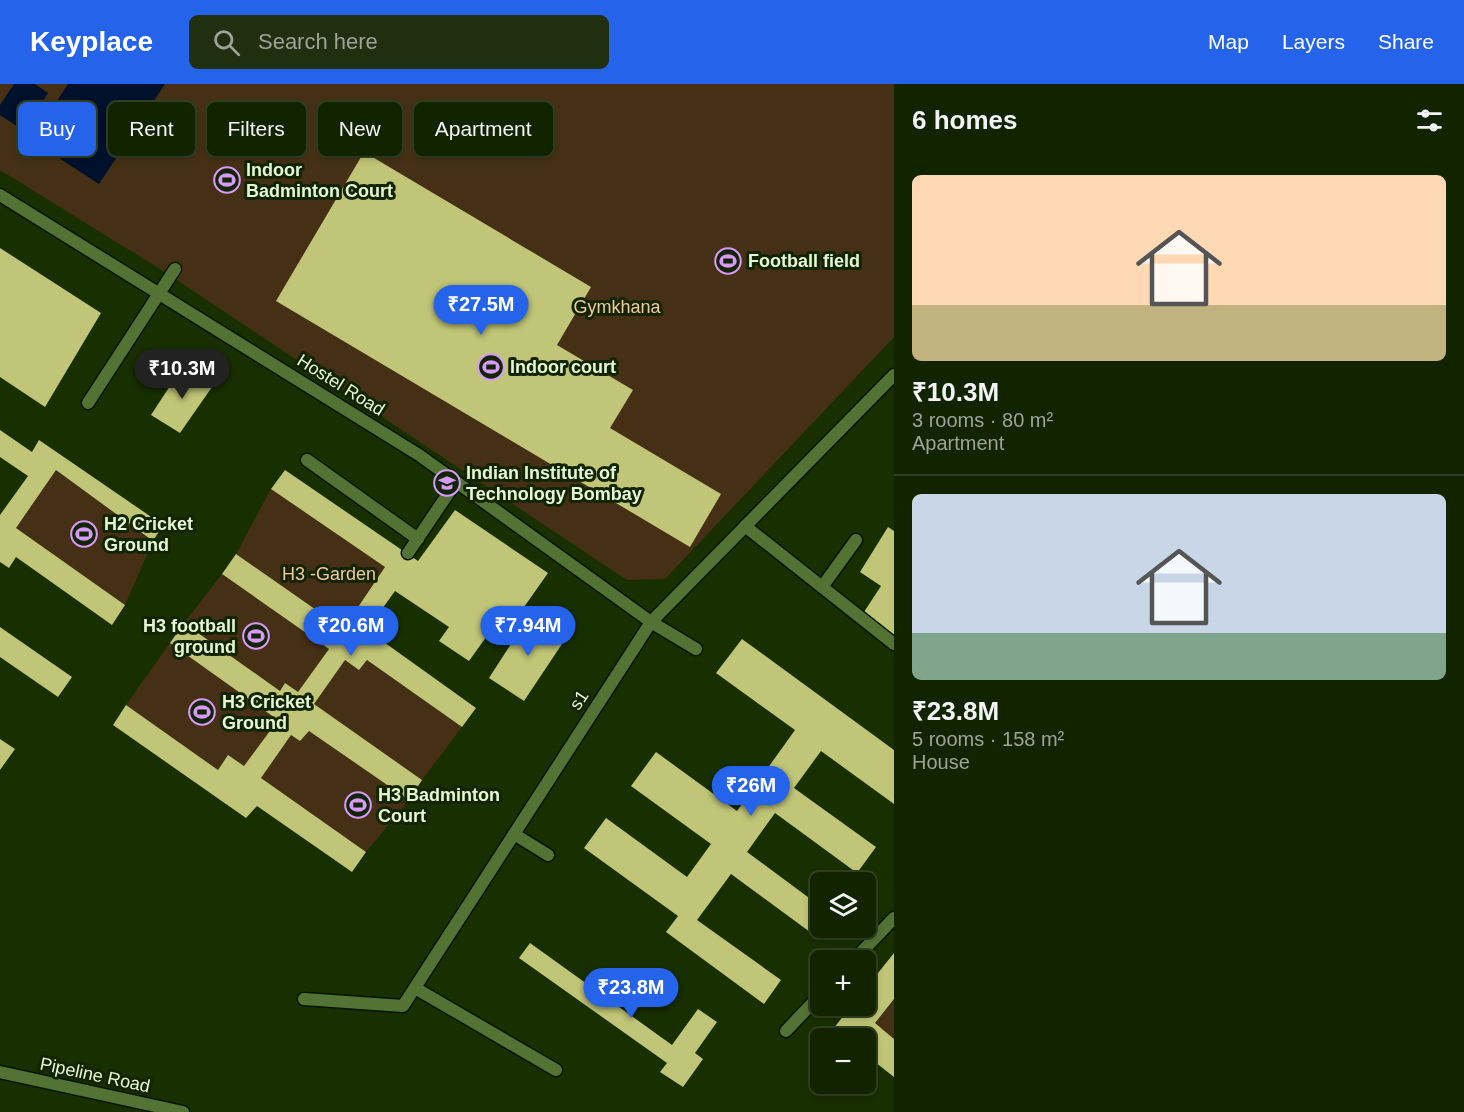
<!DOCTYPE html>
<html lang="en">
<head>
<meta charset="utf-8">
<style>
	:root { --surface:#122300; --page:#1f2f0f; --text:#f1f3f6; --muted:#9ca499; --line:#314022; --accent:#2563eb }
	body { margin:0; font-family:Arial,sans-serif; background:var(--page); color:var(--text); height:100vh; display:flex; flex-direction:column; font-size:22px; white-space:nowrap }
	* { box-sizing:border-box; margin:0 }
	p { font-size:20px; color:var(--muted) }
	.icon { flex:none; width:33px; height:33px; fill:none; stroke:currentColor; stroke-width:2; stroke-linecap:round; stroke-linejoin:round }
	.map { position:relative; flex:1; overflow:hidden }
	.panel { display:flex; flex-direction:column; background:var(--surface); width:570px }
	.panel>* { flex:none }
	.banner { position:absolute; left:18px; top:18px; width:570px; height:54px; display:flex; gap:12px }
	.fabs { position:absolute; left:810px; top:788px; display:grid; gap:12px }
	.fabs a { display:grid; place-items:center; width:66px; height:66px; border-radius:9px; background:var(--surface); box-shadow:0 3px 9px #0003,0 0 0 2px var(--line); font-size:30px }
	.price { position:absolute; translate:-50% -51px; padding:0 14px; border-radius:21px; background:var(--accent); color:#fff; font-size:20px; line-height:39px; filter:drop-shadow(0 2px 3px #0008) }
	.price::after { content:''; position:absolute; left:50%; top:36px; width:18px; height:14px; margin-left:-9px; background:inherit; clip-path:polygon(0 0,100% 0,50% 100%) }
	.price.active { background:#222; color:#fff }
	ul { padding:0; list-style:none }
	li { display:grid; align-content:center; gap:12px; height:318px; padding:0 18px }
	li+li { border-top:2px solid var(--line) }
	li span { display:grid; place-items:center; height:186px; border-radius:9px; color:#555 }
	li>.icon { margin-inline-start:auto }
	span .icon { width:108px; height:108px; fill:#fffc; stroke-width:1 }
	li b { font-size:26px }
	h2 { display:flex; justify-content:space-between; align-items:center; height:72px; padding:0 18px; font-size:26px }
	.pill { padding:0 21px; border-radius:9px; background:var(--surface); box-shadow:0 3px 9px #0003,0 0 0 2px var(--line); font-size:21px; line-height:54px }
	.pill.active { background:var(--accent); color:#fff }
	header { display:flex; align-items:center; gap:36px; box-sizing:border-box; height:84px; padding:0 30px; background:var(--accent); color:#fff }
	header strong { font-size:28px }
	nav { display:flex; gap:33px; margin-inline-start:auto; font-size:21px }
	.search { width:420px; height:54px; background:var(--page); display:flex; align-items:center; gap:15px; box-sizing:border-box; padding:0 21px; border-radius:9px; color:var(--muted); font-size:22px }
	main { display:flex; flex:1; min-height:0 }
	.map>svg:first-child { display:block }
</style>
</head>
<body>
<header>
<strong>Keyplace</strong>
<div class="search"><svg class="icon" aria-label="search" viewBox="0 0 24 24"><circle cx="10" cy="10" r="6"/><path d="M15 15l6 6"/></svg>Search here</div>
<nav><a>Map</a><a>Layers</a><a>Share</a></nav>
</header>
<main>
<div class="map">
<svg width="894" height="1028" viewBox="0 0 894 1028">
	<rect width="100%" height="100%" fill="#182f00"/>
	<g fill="#453015">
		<path d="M0,0h894v253l-229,242 -38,1 -459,-306 -168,-104z"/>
		<path d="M56,386l97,71 -28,64 -109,-77z"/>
		<path d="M271,405l114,78 -35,52 -11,-8 -7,10 -96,-67z"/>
		<path d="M222,490l107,75 -31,43 -13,-9 -5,8 -96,-68z"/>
		<path d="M170,559l108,77 -34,46 -16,-11 -10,15 -92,-65z"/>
		<path d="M345,576l14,10 8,-10 95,67 -40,53 -108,-76z"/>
		<path d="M309,647l100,69 -43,52 -105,-74 30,-43 9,6z"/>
		<path d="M894,915v40l-19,-16z"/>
	</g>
	<g fill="#00112c">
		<path d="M14,0h21l13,9 -24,38 -24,-16v-10z"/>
		<path d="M68,0h97l-66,100 -68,-44z"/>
	</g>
	<g fill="#c0c577">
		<path d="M364,68l227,135 -34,58 76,45 -23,38 111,66 -31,53 -414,-246z"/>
		<path d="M0,164l101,65 -56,94 -45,-30z"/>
		<path d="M183,282l29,21 -32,46 -29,-18z"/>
		<path d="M0,346l32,22 7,-12 124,85 -10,16 -97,-71 -40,58 109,77 -13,20 -96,-68 -7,11 -9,-6v-47l28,-39 -28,-19z"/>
		<path d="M285,386l133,91 37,-51 93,63 -43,61 -11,-8 -25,35 -30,-20 10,-14 -54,-36 -28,39 109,78 -14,19 -95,-67 -8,10 -14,-10 -31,44 108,76 -13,20 -100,-69 -9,10 -9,-6 -30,43 105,74 -14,20 -95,-66 -11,12 -133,-93 13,-20 92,65 10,-15 16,11 34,-46 -108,-77 14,-20 96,68 5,-8 13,9 31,-43 -107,-75 14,-20 96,67 7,-10 11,8 35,-52 -114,-78z"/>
		<path d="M888,443l6,4v104l-32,-20 19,-29 -21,-14z"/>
		<path d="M531,529l37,22 -44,66 -35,-23z"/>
		<path d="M0,543l72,50 -14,20 -58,-40z"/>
		<path d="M742,555l152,111v54l-73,-53 -27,37 82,59 -19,26 -82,-60 -28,39 73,54v12l-10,14 -79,-58 -34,46 84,60 -17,24 -98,-72 12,-16 -94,-68 22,-30 81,59 24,-33 -80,-58 25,-34 81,59 58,-81 -79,-57z"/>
		<path d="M0,655l15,10 -15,21z"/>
		<path d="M530,859l142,102 26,-36 19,13 -22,31 8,6 -20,28 -23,-15 7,-9 -148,-105z"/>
		<path d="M894,869v46l-19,24 19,16v38l-28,-22v-17h-40l26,-33h14v-17z"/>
	</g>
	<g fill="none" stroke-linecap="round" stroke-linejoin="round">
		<g stroke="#061500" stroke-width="15">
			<g id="service">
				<path d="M0,111l419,260 232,167 45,27"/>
				<path d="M88,319l87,-134"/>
				<path d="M307,376l111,79"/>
				<path d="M745,442l149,118"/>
				<path d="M408,469l48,-71"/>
				<path d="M822,503l34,-47"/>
				<path d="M514,750l34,21"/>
				<path d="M854,876l40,-42"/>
				<path d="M415,904l141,82"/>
				<path d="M304,915l99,7 248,-384 243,-247"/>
				<path d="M786,947l34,-36"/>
				<path d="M0,988l183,40"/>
			</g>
		</g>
		<use href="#service" stroke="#527333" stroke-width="12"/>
	</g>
	<defs>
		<g id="stadium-ring" transform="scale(1.35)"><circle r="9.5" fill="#132402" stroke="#d69bfa" stroke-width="1.5"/><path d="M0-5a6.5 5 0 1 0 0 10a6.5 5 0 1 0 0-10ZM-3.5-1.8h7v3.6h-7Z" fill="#d69bfa"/></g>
		<g id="university-ring" transform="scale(1.35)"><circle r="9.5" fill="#132402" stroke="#d69bfa" stroke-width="1.5"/><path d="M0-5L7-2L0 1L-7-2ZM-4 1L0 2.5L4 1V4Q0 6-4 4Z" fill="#d69bfa"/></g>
	</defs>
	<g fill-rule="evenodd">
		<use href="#stadium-ring" x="227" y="96"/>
		<use href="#stadium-ring" x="728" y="177"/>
		<use href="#stadium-ring" x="491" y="283"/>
		<use href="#university-ring" x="447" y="399"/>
		<use href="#stadium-ring" x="84" y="450"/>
		<use href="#stadium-ring" x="256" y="552"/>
		<use href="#stadium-ring" x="202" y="628"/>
		<use href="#stadium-ring" x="358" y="721"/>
	</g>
	<g text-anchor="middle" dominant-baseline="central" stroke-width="6" stroke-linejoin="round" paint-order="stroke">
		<g font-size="18" font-weight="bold" fill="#e4f8d5" stroke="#132402" text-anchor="start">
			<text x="246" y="86">Indoor<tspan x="246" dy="21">Badminton Court</tspan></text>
			<text x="748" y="177">Football field</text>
			<text x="510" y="283">Indoor court</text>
			<text x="466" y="389">Indian Institute of<tspan x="466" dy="21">Technology Bombay</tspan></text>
			<text x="104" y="440">H2 Cricket<tspan x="104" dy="21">Ground</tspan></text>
			<text x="236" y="542" text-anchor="end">H3 football<tspan x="236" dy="21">ground</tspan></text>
			<text x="222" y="618">H3 Cricket<tspan x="222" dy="21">Ground</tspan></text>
			<text x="378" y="711">H3 Badminton<tspan x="378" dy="21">Court</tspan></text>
		</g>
		<g font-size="18" fill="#f1ca9c" stroke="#132402">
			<text x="617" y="223">Gymkhana</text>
			<text x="329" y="490">H3 -Garden</text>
		</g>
		<g font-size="18" fill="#e4f8d5" stroke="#132402">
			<text transform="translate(341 301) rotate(32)">Hostel Road</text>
			<text transform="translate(579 616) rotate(-57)">s1</text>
			<text transform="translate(95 991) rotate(12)">Pipeline Road</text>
		</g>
	</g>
</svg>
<div class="fabs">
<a><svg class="icon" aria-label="layers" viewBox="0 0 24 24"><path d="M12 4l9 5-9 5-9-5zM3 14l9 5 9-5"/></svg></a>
<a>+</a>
<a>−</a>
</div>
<b class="price" style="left:481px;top:252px">₹27.5M</b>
<b class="price active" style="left:182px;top:316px">₹10.3M</b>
<b class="price" style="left:351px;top:573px">₹20.6M</b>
<b class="price" style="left:528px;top:573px">₹7.94M</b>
<b class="price" style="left:751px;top:733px">₹26M</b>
<b class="price" style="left:631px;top:935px">₹23.8M</b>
<div class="banner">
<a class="pill active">Buy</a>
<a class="pill">Rent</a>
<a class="pill">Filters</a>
<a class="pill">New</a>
<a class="pill">Apartment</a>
</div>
</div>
<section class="panel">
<h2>6 homes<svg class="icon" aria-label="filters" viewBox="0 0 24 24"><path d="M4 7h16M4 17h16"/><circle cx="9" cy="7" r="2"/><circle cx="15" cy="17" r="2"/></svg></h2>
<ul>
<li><span style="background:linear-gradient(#ffd9b3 70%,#c2b280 0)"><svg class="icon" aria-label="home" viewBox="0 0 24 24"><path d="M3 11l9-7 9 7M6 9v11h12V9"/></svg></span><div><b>₹10.3M</b><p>3 rooms · 80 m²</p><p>Apartment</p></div></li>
<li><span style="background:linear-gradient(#c9d6e8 75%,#7fa58c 0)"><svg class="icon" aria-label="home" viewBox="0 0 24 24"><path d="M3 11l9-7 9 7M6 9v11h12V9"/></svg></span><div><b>₹23.8M</b><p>5 rooms · 158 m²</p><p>House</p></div></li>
</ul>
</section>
</main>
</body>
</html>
